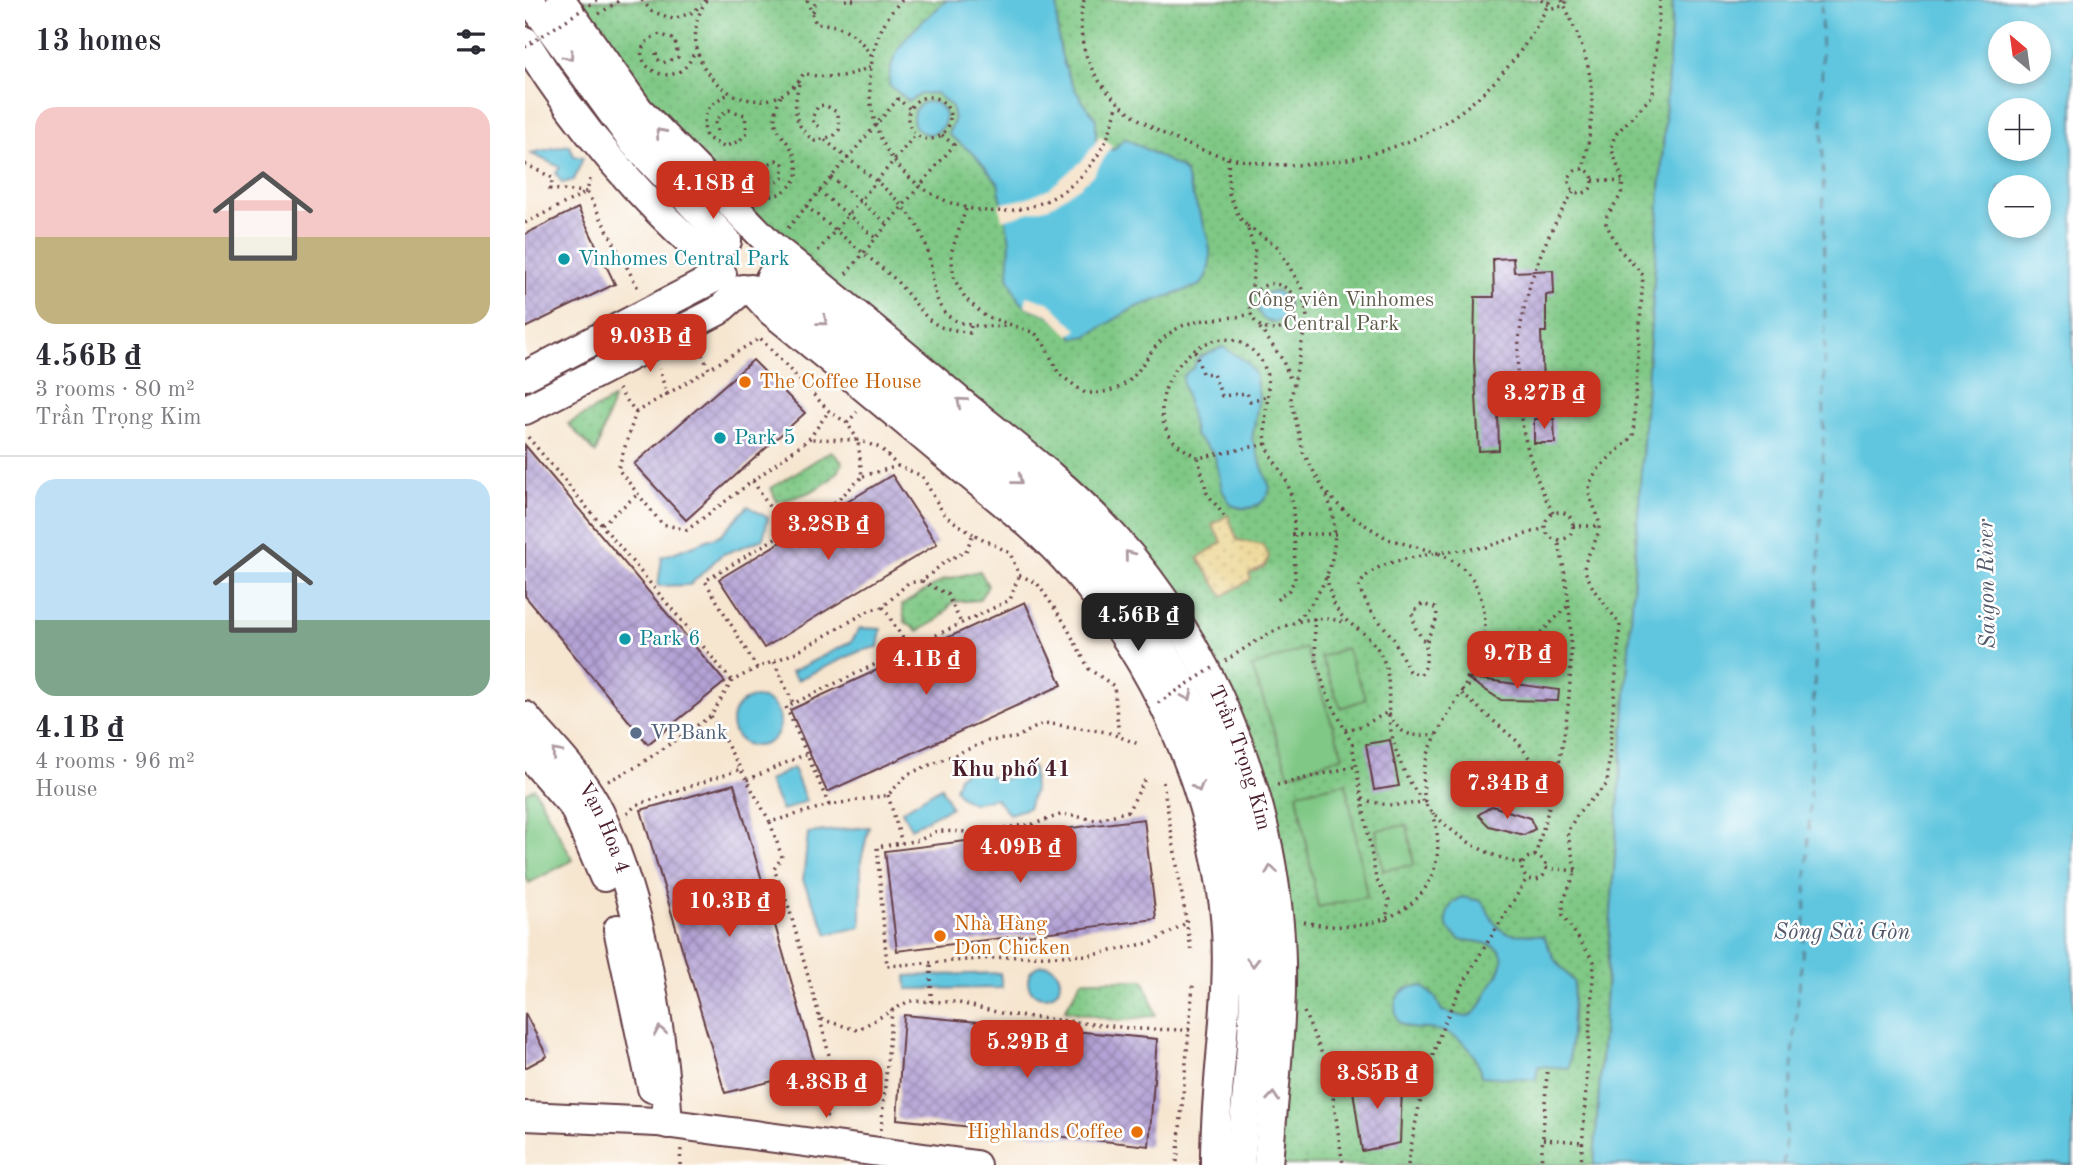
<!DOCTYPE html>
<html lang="en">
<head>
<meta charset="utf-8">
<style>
	:root { --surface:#fff; --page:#f7f7f7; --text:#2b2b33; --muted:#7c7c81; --line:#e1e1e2; --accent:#c8321e }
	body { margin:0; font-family:"Old Standard TT",serif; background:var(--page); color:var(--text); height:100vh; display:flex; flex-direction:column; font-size:26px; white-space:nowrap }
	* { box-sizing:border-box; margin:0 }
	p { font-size:23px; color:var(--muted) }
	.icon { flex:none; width:38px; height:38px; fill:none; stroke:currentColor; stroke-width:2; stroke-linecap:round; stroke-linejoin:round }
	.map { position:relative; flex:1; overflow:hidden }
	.side { display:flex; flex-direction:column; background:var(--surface); width:525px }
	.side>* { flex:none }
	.needle { width:46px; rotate:331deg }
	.tools { position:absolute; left:1463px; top:21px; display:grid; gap:14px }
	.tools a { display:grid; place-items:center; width:63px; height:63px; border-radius:50%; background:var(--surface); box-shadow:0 4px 10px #0003; font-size:35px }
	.price { position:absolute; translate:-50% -60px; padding:0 16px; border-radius:14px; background:var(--accent); color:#fff; font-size:23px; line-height:46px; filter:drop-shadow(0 2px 4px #0008) }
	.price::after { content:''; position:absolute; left:50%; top:42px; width:21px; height:16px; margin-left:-10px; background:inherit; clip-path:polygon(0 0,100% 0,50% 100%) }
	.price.on { background:#222; color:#fff }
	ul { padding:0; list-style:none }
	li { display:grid; align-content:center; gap:14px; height:371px; padding:0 35px }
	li+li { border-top:2px solid var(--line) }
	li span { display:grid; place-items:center; height:217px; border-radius:21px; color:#555 }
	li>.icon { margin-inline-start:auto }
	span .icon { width:126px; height:126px; fill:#fffc; stroke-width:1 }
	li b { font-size:30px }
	h2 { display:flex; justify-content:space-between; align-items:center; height:84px; padding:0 35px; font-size:30px }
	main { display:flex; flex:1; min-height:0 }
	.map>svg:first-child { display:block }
</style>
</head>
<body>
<main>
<section class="side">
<h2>13 homes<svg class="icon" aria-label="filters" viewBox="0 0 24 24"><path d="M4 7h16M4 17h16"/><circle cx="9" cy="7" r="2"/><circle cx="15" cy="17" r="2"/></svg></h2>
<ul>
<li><span style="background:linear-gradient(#f6c9c9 60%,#c2b280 0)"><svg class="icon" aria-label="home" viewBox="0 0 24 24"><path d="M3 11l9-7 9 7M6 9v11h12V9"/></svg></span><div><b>4.56B ₫</b><p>3 rooms · 80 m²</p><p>Trần Trọng Kim</p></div></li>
<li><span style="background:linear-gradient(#bfe0f5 65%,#7fa58c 0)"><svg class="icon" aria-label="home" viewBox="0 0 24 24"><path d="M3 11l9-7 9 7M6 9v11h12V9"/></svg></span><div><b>4.1B ₫</b><p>4 rooms · 96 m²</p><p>House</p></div></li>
</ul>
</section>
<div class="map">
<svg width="1548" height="1165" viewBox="0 0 1548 1165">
	<defs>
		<pattern id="green-dots" width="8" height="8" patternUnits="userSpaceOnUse" patternTransform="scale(1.75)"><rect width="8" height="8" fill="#7fc885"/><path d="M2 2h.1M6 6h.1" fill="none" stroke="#6fab73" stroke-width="1.8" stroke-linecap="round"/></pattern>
		<pattern id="sand-dots" width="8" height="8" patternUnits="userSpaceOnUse" patternTransform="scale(1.75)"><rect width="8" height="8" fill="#eeda9e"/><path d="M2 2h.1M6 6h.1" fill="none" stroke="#cebb88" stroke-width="1.8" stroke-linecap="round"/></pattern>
		<pattern id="building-cross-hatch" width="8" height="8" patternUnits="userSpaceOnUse" patternTransform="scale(1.75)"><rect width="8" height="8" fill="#b4a3d6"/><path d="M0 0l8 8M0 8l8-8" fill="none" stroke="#9484ae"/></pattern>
	</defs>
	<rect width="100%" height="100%" fill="#fff"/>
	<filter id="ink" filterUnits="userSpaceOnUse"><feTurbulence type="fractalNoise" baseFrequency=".0143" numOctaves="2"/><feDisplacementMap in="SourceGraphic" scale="14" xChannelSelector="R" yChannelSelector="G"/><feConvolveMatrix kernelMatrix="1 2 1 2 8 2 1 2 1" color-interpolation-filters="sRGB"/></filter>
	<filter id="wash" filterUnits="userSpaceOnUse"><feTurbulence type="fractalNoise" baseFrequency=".00686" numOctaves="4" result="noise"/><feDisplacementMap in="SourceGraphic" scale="28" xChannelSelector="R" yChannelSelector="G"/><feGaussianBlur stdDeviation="1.57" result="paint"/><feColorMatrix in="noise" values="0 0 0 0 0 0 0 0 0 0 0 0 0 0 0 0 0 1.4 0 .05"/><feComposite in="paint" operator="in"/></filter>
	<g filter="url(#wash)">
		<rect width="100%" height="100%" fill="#f6e5cf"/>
		<g fill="url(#green-dots)" stroke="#647458" stroke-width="2">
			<path d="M52,0h1096l-79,1165h-317l-63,-498 -390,-390 -154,-144z"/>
			<path d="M88,399l-17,54 -28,-29z"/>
			<path d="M306,451l12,12c-13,25 -40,33 -66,39l-6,-14z"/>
			<path d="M455,571l8,15 -9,14 -26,2 -16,19 -19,10 -13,-9 -3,-17 41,-25z"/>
			<path d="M557,980h62l12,35 -37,6 -54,-11z"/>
		</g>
		<path fill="url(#sand-dots)" stroke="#9c7c64" stroke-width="2" d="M703,515l9,25 25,5 7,11 -4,10 -16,8 2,5 -28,17 -25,-38 24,-16 -10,-17z"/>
		<g fill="#7fc885" stroke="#647458" stroke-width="2">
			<path d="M781,648l37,108 -54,19 -37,-108z"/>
			<path d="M821,648l20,51 -25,9 -20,-51z"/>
			<path d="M821,783l21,114 -49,10 -21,-114z"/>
			<path d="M9,788l39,72 -44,23 -4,-7v-83z"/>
			<path d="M882,825l7,40 -31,5 -7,-40z"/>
		</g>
		<g fill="#61c6df" stroke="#567285" stroke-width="2" fill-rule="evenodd">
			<path d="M422,0h111c-4,46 7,84 38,118v23l17,9 12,-12 56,30 5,6c7,34 40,78 15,111l-67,23 -47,28 -12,2 -26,-23 -24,-9 -7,-7 -10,-23 2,-35 -12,-58 -23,-28 -27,-21 6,-13 -2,-14 -16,-14 -15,1 -12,7 -20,-16c0,-41 30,-60 58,-85z"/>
			<path d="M1148,0h400v1165h-479zM1475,33h39v39h-39zM1475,110h39v39h-39zM1475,187h39v39h-39z"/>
			<circle cx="404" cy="118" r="16"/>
			<path d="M44,145l5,11 9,2 -9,22 -12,3 -6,-10 4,-6 -30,-14z"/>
			<circle cx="748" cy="307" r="15"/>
			<path d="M698,347l24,15 8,12 4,23 -7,42 18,49c-5,18 -21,25 -39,17l-9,-15 -8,-37 -19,-17 -12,-53v-7l11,-9 4,-9z"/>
			<path d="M223,506l20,12 -5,21 -42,16 -31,30 -32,1 4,-29 59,-22z"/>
			<path d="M335,628l21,1 -3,18 -18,4 -63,29 -6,-8 60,-30z"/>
			<circle cx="231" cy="722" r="24"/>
			<path d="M450,765c24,19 26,20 50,0l8,3 1,23 -6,17 -19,6 -14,-16 -23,5 -12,-7 -5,-8 4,-12z"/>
			<path d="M268,768l13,33 -24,10 -14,-30z"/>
			<path d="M416,787l10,20 -40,21 -9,-17z"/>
			<path d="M344,827l-8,34v66l-33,7 -25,-53 5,-48z"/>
			<path d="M937,897l19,4c8,8 10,21 19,28 13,10 30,2 44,8l11,23 19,22 -5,86 -31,-2 -2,14 -55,-4c-4,-27 -25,-46 -53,-47 -12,-1 -20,2 -30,-8 -8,-20 1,-35 24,-35l13,11 7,14 24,6c16,-5 16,-18 24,-30 27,-38 7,-45 -30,-47l-12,-11c-4,-15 0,-25 14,-32z"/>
			<circle cx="519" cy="981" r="16"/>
			<path d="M475,973l2,15 -95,1 -1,-13z"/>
		</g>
		<g fill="#f6e5cf">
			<path d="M575,136l12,10 -18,28 -13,12 -32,21 -47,13 -3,-16 24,-5 27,-11 34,-29z"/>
			<path d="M502,296l23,7 28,27 -9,5 -20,-20 -24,-9z"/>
		</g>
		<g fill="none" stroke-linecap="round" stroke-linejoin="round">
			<path stroke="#52596a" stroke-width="2" stroke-dasharray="9 7" stroke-linecap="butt" d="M1258,1165l22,-241 18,-466 2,-130 -4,-328"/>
		</g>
		<g id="blocks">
			<g fill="url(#building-cross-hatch)">
				<path d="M53,208l37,76 -90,44v-94z"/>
				<path d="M988,258l1,14 39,-2 1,24 -8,1v37h-5l3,78 -46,1 1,39 -20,1 -5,-92 1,-62h19l-1,-38z"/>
				<path d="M228,360l52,53 -119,107 -52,-56z"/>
				<path d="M1009,419h20l1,24h-21z"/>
				<path d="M0,445l200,237 -77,62 -123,-148z"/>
				<path d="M367,475l45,69 -173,104 -45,-69z"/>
				<path d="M500,602l37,83 -235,107 -37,-82z"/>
				<path d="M940,677l94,13 -1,11 -57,-1z"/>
				<path d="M865,740l9,46 -25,4 -8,-46z"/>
				<path d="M209,784l83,286 -92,23 -84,-283z"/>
				<path d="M967,806l38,12 5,11 -11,6 -35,-9 -11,-11z"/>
				<path d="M619,819l12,100 -259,32 -12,-100z"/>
				<path d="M0,1013l22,43 -22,12z"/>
				<path d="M379,1015l253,24 -8,107 -252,-27z"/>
				<path d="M856,1073l2,13 19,1 -2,56 -38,8 -11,-74z"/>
			</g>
		</g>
	</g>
	<g filter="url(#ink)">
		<use href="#blocks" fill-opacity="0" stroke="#643d44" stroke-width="2"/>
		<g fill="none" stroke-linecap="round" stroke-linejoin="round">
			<g stroke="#643d44" stroke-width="32">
				<g id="minor">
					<path d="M5,0l104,143 93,98"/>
					<path id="s1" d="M36,0l78,110 133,136c63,50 125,102 186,154 54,44 110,86 156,137 95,105 153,246 165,387 7,79 -5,162 -11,241"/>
					<path d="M0,41c51,83 119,164 194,226"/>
					<path d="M245,278c63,52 126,103 189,154 40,33 83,64 118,103 98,106 159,237 174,382 9,82 -4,166 -11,248"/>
					<path d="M226,289l20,22c62,50 123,101 184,152 41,34 83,65 118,105 83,95 135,213 151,338 10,87 -10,173 -9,259"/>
					<path d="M0,376l197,-102"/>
					<path d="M0,410l193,-99 25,-22"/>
					<path id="s2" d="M0,716c25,30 58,61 75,97 42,91 62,211 68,311"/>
					<path d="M0,751l49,56 30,70"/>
					<path d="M93,929l34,159"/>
					<path d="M0,1116l132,6 319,43"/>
				</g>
			</g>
			<g stroke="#643d44" stroke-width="3.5" stroke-dasharray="2 5" stroke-linecap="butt">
				<path d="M117,0l9,11 22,8 21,-7 7,-8"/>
				<path d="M181,0c-43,72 57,140 98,73 24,7 45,4 67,-7"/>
				<path d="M282,0l9,24c27,-1 42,11 56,33"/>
				<path d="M320,0h12"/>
				<path d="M377,0c-21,21 -30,47 -32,77 -8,132 167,187 232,71 8,-13 12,-30 16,-45"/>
				<path d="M559,0c-26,110 125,168 213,165 45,-2 94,-13 133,-34 53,-29 96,-77 120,-131"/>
				<path d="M1016,0l11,8 10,-2 6,-6"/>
				<path d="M1037,0c33,71 37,93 21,170"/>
				<path d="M288,12l3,-12"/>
				<path d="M74,14l21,-14"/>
				<path d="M131,53l1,6 6,4 15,-6 -3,-17 -15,-6c-50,18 16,72 35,16"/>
				<path d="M274,84c-6,23 -6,43 16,57l19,-5 5,-6 -1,-17 -13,-8 -7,1 -6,12 2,6 5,3"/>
				<circle cx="404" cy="118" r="21"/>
				<path d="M192,131l-2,-9 5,-7 9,-5 16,5 2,18 -8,8 -15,6 -18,-10c-6,-23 3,-34 23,-43"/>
				<path d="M300,140c29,25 66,48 88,79 39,54 -9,114 94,107"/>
				<path d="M703,158l1,35 10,24 8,9 8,26 -4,47"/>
				<path d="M0,164l28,14 -3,11 37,3 4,-17"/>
				<circle cx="1056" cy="181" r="12"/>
				<path d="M306,177l57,47"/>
				<path d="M1068,180l29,2"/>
				<path d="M245,182l6,1 7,-5v-14l-7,-4 -18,9 -1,18c14,17 31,5 40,-10 4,-43 -37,-38 -16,-81"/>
				<path d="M294,191l57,47"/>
				<path d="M281,206l89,73 33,40 12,8 30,6 1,-7"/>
				<path d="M441,209l-15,44 3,26 12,20 19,17 50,17 9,11 15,30 26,19c64,2 49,-44 97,-67 21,-9 46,-6 69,-12"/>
				<path d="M0,223l62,-31 52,98"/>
				<path d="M722,226l31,21 24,42 5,28 -16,82 12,53 22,40 24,23 39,24 50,14 48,-6 59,-19"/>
				<path d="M263,228l110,-129 12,10"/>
				<path d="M293,251l98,-117"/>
				<path d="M321,274l108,-129 -13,-11"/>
				<circle cx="748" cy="307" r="23"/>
				<path d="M735,328l22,31 9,22"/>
				<path d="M174,348l10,21 51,-31 69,73 18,12 11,17 22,8 18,18 24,10 23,40 28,18"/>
				<path d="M670,351l7,22 11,1 9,22 25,-3 3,8 18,-5"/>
				<path d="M93,389l18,23 31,-18 -8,-25"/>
				<path d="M142,394l42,-25"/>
				<path d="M111,412l-18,57 44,55 25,6 122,-91 20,-28"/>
				<path d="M322,423l10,-11"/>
				<path d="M3,437l204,244"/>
				<path d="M741,444l-68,14c-10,-7 -22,-12 -29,-23 -30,-49 43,-129 87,-81 23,25 5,57 10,87 3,18 18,30 23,47 7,19 5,69 6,91l-6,11 -14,11"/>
				<path d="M673,458l9,35 18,24"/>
				<path d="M338,476l35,-10"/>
				<path d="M228,481l32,51"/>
				<circle cx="1034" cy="526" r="14"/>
				<path d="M1028,513c-56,-107 -44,-222 21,-322"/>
				<path d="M77,524l36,-30"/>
				<path d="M1048,526h26"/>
				<path d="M767,534h44"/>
				<path d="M802,576c7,58 37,42 55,81 11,22 4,45 8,68 10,69 66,125 133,139"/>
				<path d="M397,581l25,13 14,29"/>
				<path d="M358,607l26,41"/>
				<path d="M789,618l2,42 9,30 27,54 24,135 13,21 -3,21"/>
				<path d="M772,620c34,-34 48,-81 29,-126"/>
				<path d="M700,661c35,-22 74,-53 118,-39"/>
				<path d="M249,662l19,41"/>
				<path d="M232,668l-52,-87 133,-81 24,-23 -4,-37 -49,-1"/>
				<path d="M186,716l59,106 59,-17 59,-10 20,-21 80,-33 27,-3 29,-15 63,9 34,13"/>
				<path d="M820,730l17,-4 26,-14c13,25 22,25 49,22"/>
				<path d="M222,780l59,-26"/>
				<path d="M620,780l-17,31 -32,9 -33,-6 -29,10 -62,8 -35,-1 -17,9 -43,7 10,119 120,-9 86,-2 60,-13 33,-19"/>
				<path d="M83,781l28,-14 75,-51 21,-35 25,-13 40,-16 73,-42 13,-3 25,-24 14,-2 23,-19 21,-11 7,-17 37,19 9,22 18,8 27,39 25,47 25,17 5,51"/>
				<path d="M638,782l28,167"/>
				<path d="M752,785l79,-19"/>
				<path d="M1028,792l-35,-50 -58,-50 64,-43 43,-42"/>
				<path d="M363,795l14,48"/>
				<path d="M837,799c22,7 40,8 63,2 -3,-18 -2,-35 5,-52 20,-49 67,-91 52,-147 -7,-27 -20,-38 -44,-49 -24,5 -71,8 -79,35l11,22 23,28 16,33 11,4c10,-10 4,-22 7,-34 3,-12 14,-21 8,-33l-13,-4 -10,9 4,16 10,15"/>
				<path d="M304,805l-43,-98 224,-107 9,-25"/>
				<path d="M102,814l9,-9 105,-36"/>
				<path d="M245,822l12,35 -8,12 15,39 31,111 37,11 52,-29 46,1 50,12 132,15 53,1"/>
				<circle cx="1009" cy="868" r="12"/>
				<path d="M1010,856c33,-108 49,-205 23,-316"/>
				<path d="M1021,868l30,3"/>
				<path d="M779,922c76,18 154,-21 129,-109"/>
				<path d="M406,1002v-39"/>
				<path d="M779,1012l25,58 14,95"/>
				<path d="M295,1019l12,48 -6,53"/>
				<path d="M356,1130l11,-120"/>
				<path d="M1018,1139l39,3"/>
				<path d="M652,1162l16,-177"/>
				<path d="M155,1165l1,-17"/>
				<path d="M883,1165c9,-55 21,-111 45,-161 21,-44 50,-84 74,-126"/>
				<path d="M1016,1165l6,-93"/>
				<path d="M1056,1165l13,-203 -31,-47v-13l13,-31 -9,-39 12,-20 28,-28 13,-160 -26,-34 -10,-21c2,-15 13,-26 15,-41 1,-13 -6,-20 -9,-32 -7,-23 30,-45 43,-60l10,-161 -23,-25 -14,-26 1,-8 14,-21 2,-13 -12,-35 4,-12 38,-40 7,-95"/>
			</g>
			<use href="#minor" stroke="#fff" stroke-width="28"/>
			<g stroke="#643d44" stroke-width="3.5" stroke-dasharray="2 5" stroke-linecap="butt">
				<path d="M0,47l72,-47"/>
				<path d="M633,703l56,-36"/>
			</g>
		</g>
		<defs><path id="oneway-chevron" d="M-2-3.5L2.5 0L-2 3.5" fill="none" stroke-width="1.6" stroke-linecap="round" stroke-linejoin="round" transform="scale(1.75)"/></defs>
		<g stroke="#ae9aa0">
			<use href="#oneway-chevron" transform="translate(44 56) rotate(54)"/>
			<use href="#oneway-chevron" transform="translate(135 133) rotate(-132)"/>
			<use href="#oneway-chevron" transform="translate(298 321) rotate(39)"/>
			<use href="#oneway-chevron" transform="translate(436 402) rotate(-140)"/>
			<use href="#oneway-chevron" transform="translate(493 480) rotate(39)"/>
			<use href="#oneway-chevron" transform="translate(604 555) rotate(-129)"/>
			<use href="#oneway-chevron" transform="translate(663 696) rotate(64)"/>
			<use href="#oneway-chevron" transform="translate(31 753) rotate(-130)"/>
			<use href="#oneway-chevron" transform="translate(673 787) rotate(73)"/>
			<use href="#oneway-chevron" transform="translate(746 870) rotate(-98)"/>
			<use href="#oneway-chevron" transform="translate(728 962) rotate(89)"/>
			<use href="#oneway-chevron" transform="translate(135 1031) rotate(-99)"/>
			<use href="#oneway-chevron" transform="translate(748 1097) rotate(-85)"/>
		</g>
	</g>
	<g fill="#0f9aa8" stroke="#fff" stroke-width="2.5">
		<circle cx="39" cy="259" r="7"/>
		<circle cx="195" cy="438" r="7"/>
		<circle cx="100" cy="639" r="7"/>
	</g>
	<g fill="#e8710a" stroke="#fff" stroke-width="2.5">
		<circle cx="220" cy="382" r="7"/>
		<circle cx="415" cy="936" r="7"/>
		<circle cx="612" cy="1132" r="7"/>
	</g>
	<circle fill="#5c6f8a" stroke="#fff" stroke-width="2.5" cx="111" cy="733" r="7"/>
	<g text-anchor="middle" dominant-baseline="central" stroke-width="5" stroke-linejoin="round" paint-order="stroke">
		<g font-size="21" fill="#0d838f" stroke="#fff" text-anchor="start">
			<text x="53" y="259">Vinhomes Central Park</text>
			<text x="209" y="438">Park 5</text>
			<text x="114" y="639">Park 6</text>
		</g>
		<g font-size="21" fill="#5d5a4a" stroke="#fff">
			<text x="816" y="300">Công viên Vinhomes<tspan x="816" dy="24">Central Park</tspan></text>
		</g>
		<g font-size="21" fill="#c56008" stroke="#fff" text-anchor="start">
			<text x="234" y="382">The Coffee House</text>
			<text x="429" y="924">Nhà Hàng<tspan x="429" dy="24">Don Chicken</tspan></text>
			<text x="598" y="1132" text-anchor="end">Highlands Coffee</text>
		</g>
		<g font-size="21" fill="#4e5e75" stroke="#fff" text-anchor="start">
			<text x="125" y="733">VPBank</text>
		</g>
		<g font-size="21" fill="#4a1f2b" stroke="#fff">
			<text stroke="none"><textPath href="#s1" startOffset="1031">Trần Trọng Kim</textPath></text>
			<text stroke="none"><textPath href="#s2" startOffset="138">Vạn Hoa 4</textPath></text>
		</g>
		<g font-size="23" font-style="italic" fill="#52596a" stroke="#fff">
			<text transform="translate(1462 584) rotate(-91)">Saigon River</text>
			<text x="1317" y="932">Sông Sài Gòn</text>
		</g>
		<g font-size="23" font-weight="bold" fill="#4a1f2b" stroke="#fff">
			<text x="486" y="769">Khu phố 41</text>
		</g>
	</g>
</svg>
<div class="tools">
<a><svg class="needle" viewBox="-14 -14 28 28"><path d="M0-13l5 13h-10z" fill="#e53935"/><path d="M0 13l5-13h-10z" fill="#7c7c81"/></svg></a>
<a>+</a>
<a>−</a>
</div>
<b class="price" style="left:188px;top:221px">4.18B ₫</b>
<b class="price" style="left:125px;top:374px">9.03B ₫</b>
<b class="price" style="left:1019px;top:431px">3.27B ₫</b>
<b class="price" style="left:303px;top:562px">3.28B ₫</b>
<b class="price on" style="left:613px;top:653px">4.56B ₫</b>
<b class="price" style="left:992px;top:691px">9.7B ₫</b>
<b class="price" style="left:401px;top:697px">4.1B ₫</b>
<b class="price" style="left:982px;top:821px">7.34B ₫</b>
<b class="price" style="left:495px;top:885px">4.09B ₫</b>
<b class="price" style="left:204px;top:939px">10.3B ₫</b>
<b class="price" style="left:502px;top:1080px">5.29B ₫</b>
<b class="price" style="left:852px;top:1111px">3.85B ₫</b>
<b class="price" style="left:301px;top:1120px">4.38B ₫</b>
</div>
</main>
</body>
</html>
